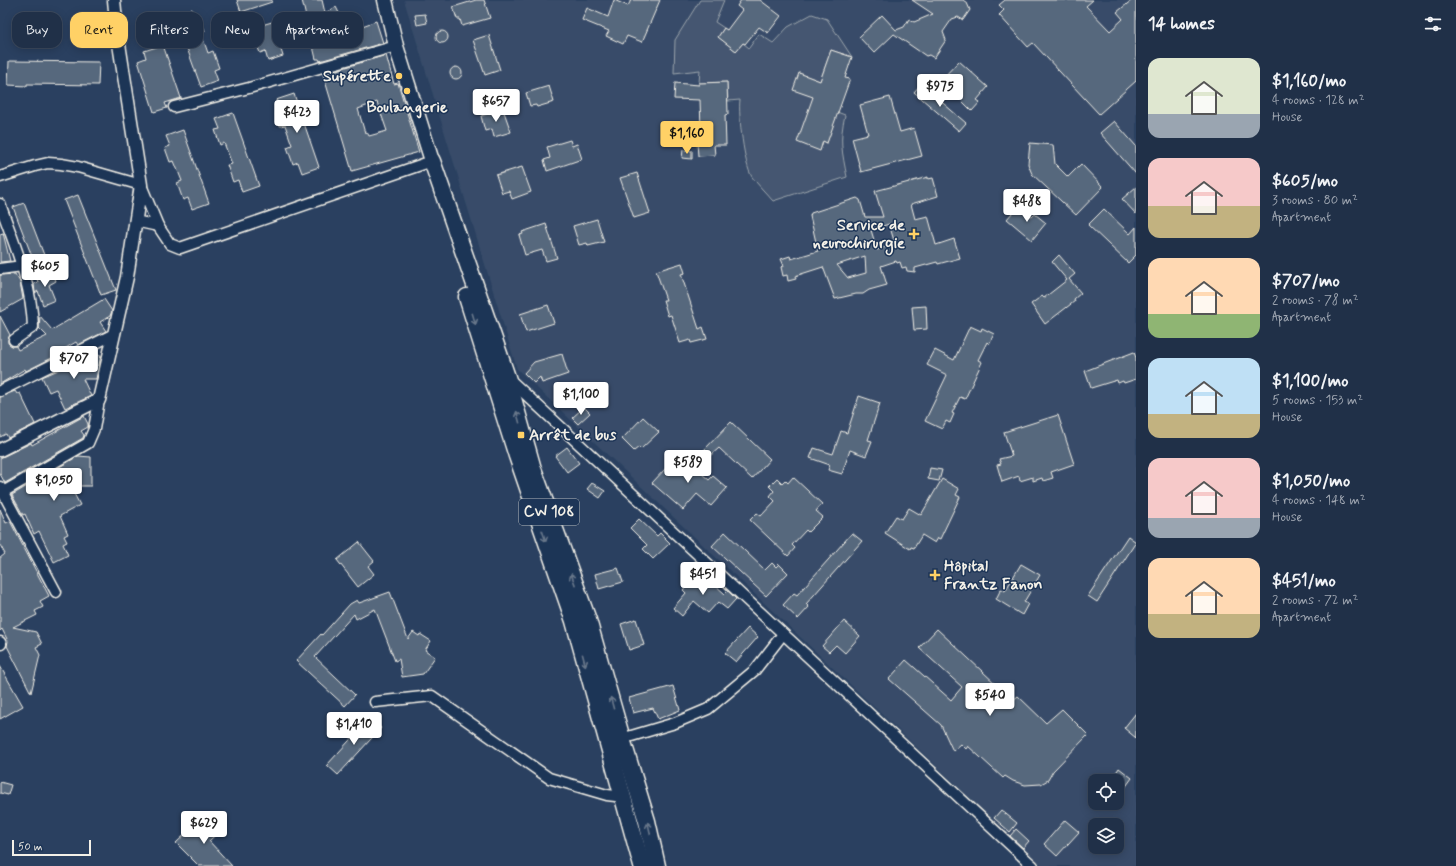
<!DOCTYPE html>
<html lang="en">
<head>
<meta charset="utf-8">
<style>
	:root { --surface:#203048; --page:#2d3c52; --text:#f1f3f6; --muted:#a2a9b4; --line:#3d4b60; --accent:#ffd166 }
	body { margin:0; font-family:Mynerve,sans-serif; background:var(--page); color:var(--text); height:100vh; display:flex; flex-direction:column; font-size:15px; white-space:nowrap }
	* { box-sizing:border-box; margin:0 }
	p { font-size:13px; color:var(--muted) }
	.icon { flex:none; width:22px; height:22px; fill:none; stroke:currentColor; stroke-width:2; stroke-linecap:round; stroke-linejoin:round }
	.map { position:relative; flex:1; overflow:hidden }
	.panel { display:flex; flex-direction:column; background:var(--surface); width:320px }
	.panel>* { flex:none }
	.hud { position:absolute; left:12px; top:12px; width:380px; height:36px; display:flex; gap:8px }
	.buttons { position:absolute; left:1088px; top:774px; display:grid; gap:8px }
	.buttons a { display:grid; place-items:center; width:36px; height:36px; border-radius:8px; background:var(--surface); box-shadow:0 2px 10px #0003,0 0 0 1px var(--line); font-size:20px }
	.scale { position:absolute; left:12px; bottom:10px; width:79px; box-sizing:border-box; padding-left:4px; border:2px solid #f4f1e8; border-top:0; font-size:11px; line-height:14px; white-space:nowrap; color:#f4f1e8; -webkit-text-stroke:3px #1d3557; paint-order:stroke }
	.price { position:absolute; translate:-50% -34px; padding:0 9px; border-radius:4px; background:#fff; color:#222; font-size:13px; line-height:26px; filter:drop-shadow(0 1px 2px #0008) }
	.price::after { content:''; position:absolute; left:50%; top:24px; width:12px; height:9px; margin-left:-6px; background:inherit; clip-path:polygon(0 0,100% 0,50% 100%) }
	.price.active { background:var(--accent); color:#111 }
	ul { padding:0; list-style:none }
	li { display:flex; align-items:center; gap:12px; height:100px; padding:0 12px }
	li span { display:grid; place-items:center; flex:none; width:112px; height:80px; border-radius:12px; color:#555 }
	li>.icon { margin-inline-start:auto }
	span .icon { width:48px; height:48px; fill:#fffc; stroke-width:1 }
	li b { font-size:17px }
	h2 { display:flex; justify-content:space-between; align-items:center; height:48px; padding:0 12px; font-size:17px }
	.pill { padding:0 14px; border-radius:12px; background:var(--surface); box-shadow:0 2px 10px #0003,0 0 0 1px var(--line); font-size:14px; line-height:36px }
	.pill.active { background:var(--accent); color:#111 }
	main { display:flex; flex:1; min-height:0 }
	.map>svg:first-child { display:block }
</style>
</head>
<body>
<main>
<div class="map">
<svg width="1136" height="866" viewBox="0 0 1136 866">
	<rect width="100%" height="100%" fill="#2a4060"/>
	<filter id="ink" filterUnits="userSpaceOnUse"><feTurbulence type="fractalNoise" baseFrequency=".025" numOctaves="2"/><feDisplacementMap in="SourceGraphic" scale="8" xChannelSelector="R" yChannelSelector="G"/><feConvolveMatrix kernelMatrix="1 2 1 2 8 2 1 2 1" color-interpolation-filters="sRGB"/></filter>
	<g filter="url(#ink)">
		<path fill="#374c69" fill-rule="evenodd" d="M404,0h732v866h-94l-525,-497zM1095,781h22v22h-22zM1095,825h22v22h-22z"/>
		<path fill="#445771" stroke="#9ca4ac" d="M700,0h24l-9,22 9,6 -6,9 18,14 7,-8 6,5 10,-14 14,9 15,-16 24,-13 15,5 25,38 -21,-7 -11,31 -21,-8 14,24 7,53 3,-9 4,2 10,-31 8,3c-6,25 -3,37 2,62l-74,24c-7,-8 -15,-16 -21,-24 -8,-12 -14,-63 -12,-77l-12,1 -1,-19 -28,1 1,-13 -26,3 1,-33z"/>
		<g fill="#56677d" stroke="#f4f1e8" fill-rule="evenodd">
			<path d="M237,0h35v2l-31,10z"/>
			<path d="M302,0h20l3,13 11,-6 5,10 -2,1 4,15 33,-12 7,22 -63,18 -1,-2h-3z"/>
			<path d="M476,0h8l6,18 -28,8 -2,-7h-3l-4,-12z"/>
			<path d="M614,0l14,6 3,-6h29l-18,42 -15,-6 -4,8 -17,-8 3,-5 -27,-11 5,-12 21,9z"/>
			<path d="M741,0h19l21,16 -13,17 -9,-6 -14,17 -2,-1 -7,8 -18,-14 6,-9 3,2 15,-20 -5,-4z"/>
			<path d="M912,0h51l4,3 3,7 -7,10 -5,-3 -6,2 -9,13 3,8 -12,18 -5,-3 -3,1 -32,-22 -20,19 -15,-16 23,-22 14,15 8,-3 5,-8 5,3 19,-8z"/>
			<path d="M1005,0h88l-7,6 24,25 13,-12 -6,-7 15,-12h4v81l-37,33 -66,-71 -5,4 -29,-32 5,-5 -5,-5z"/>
			<path d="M192,9l3,9 5,-1 5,14 -4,2 7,20 5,-2 6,17 -5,2 4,11 -17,6 -26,-72z"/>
			<path d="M425,14l2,9 -10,2 -2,-10z"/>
			<path d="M272,22l11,34 -15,5 -3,-10 -5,2 -6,-16 4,-2 -3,-8z"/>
			<circle cx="442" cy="37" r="6"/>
			<path d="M489,35l11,35 -15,5 -12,-35z"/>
			<path d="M163,45l18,53 -16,5 2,5 -13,4 -16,-51 8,-3 -2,-7z"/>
			<path d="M831,50l21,7 -7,21 5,1 -23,64 -4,-2 -3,10 -23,-9 16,-45 -20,-7 6,-17 21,8z"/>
			<path d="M386,55l8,29 4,-1 21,69 -67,19 -29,-97zM377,102l10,29 -18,5 -2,-4 -2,1 -7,-24z"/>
			<path d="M9,61l90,1 -1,23 -71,-1v2l-19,-1z"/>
			<path d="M959,61l29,26 -11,13 3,2 -8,9 -31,-31z"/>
			<circle cx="456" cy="73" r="6"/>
			<path d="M727,82l1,32 -3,1 1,30h-12l1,10 -17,1 -2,-27h5l-1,-29 -26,-1 1,-16 24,2v-2z"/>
			<path d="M921,84l45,39 -7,8 -45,-39z"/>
			<path d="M549,86l5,16 -17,5 -1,-2 -6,1 -4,-13z"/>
			<path d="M294,94l25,73 -17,6 -4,-11 -5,2 -6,-17 5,-2 -7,-20 -5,1 -5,-14 5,-2 -4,-10z"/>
			<path d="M890,97l10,35 14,-4 8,28 -61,16 -9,-34 16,-4 -8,-29z"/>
			<path d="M503,109l8,23 -17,5 -2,-8 -7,2 -4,-15z"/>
			<path d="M233,113l26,73 -17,6 -4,-12 -5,2 -6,-17 5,-1 -8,-21 -4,2 -5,-15 5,-1 -4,-10z"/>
			<path d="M1114,121l22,25v28l-36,-41z"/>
			<path d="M183,130l26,73 -17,6 -4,-11 -5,2 -6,-17 5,-2 -8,-20 -4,1 -5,-14 5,-2 -4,-10z"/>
			<path d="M570,140l2,6 5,-2 5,15 -35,12 -3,-11 6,-2 -3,-11z"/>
			<path d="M1030,143l23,2 2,19 13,13 13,-13 22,23 -27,28 -44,-41 -4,-10z"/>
			<path d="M683,150l9,1v8l-10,-1z"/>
			<path d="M522,167l9,25 -19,7 -3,-8 -7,2 -6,-18z"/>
			<path d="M637,173l13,40 -16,5 -14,-40z"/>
			<path d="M928,177v2l5,-1 5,18 -27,8 4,15 13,-3 8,29 18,-6 6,19 -22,6 -1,-2 -22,6v4l-8,-1 -1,-4 -4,1 -2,-6 -3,1 -1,-2 -15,5 6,19 -18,5 -6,4h-7l-21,5 -12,-32 -28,9 1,3 -8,2 -1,-6 -4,1 -2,-9 3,-1 -3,-7 9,-3 1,3 27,-8 -8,-35 1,-3 46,-15 3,2 5,17h18l-8,-26zM889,224l6,20 -18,6 -6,-20zM865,256l1,17 -18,5 -11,-13z"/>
			<path d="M1136,187v27l-14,-15z"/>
			<path d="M78,195l38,95 -15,5 -37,-95z"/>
			<path d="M24,203l25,65 -11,4 -25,-65z"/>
			<path d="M1018,206l14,11 3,-3 11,9 -14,17 -25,-21z"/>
			<path d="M1104,209l26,25 6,-7v28l-8,8 -40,-38z"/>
			<path d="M597,219l7,23 -16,4 -1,-3 -8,2 -6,-19z"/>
			<path d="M546,224l11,34 -11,3 -4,-11 -17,5 -6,-20 4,-1 -1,-2z"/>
			<path d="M3,233l7,28 -10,1v-28z"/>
			<path d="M1059,255l16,19 -6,5 12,14 -7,6 1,2 -30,23 -14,-20 11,-8 2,2 23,-18 -15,-18z"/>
			<path d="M682,263l3,10 -4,1 18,55 4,-2 4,12 -16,4 -1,-3 -10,3 -9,-28 -3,1 -5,-16h3l-10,-29z"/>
			<path d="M45,273l2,6 7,-3 2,5 -7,4 6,15 -12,5 -5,-14 -3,2 -1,-9 4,-2 -2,-6z"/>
			<path d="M15,274l5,8 3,17 -23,13v-37z"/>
			<path d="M104,299l8,12 -2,5 -10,6 6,9 -28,14 -2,-3 -17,10 1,2 -34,17 -1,-2 -25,15v-68l10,19 -2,5v3l4,3h4l2,4 29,-14 -8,-8 1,-12 12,14z"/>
			<path d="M548,305l6,18 -28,9 -6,-18z"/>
			<path d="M926,306l1,23 -13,1 -2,-23z"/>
			<path d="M970,326l11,5 1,-3 12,6 -5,10 -2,-2 -9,18 4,2 -17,37 -5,-2 -8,16 2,1 -4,9 -4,-2 -4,8 -17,-8 22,-46 -20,-10 8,-15 19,10z"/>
			<path d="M1134,352l2,6v21l-12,4 -1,-2 -5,2 -1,-3 -26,8 -6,-17z"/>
			<path d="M562,354l6,20 -26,9 -2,-6 -6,6 -10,-10 10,-11z"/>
			<path d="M86,355h15l-5,24h-13l8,17 -26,12 -9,-19 -7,3 -7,-15 35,-15z"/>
			<path d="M15,391l2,3 3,-1 15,31 -27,14 -2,-4 -6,3v-40z"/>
			<path d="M859,396l21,7 -12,37 4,1 -6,15 -16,-6 -8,24 -14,-4 2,-5 -20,-7 4,-10 19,6 8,-23 6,2z"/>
			<path d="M584,407l6,6 -12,11 -6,-6z"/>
			<path d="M1058,415l16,49 -23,8 2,6 -10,3 -1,-3 -9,3v-4l-13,4 -1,-5 -17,6 -5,-17 4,-1 -2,-5 13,-3 -8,-24z"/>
			<path d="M84,416l4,8v3l-7,4 3,4 -1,3 -78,45 -5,-9v-16l31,-15 1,2z"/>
			<path d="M643,417l16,15 -18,17 -2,-2 -5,4 -12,-12z"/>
			<path d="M731,422l39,37 -18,20 -33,-31 -9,8 -6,-6z"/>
			<path d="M567,447l12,16 -12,9 -12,-16z"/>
			<path d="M679,454l30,26 4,-4 14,12 -16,18 -14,-12 -14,16 -31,-27z"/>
			<path d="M78,456l13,1v29h-21l10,19 -20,11 8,18 -4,2 3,6 -4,2 5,11 -14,7 -15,-31 -5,3 -9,-20 -2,1 -11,-20z"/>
			<path d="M930,468l12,2 -3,11 -11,-2z"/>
			<path d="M793,477l29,27 -6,7 7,6 -15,15 -2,-2 -14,15 3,3 -7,8 -38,-36 7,-7 4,3 14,-15 -5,-5 4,-5 -5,-5 8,-8 5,5 3,-3 3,3z"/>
			<path d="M942,479l17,10 -3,6 4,2 -20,42 -2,-1 -3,5 -13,-8 -8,13 -3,-1 -1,2 -25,-16 11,-17 6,3 7,-11 12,7z"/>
			<path d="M592,483l13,8 -5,7 -13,-9z"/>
			<path d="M0,509l6,14 4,-2 39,75 -9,5 3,6 -8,4 2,4 -24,12 23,5 6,12 -6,3 4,8 -9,38 -24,-47 1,-5 -6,-12 -2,2v-73l5,-4 -5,-9z"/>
			<path d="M639,519l18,17 3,-3 10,10 -17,16 -10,-10 4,-4 -17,-17z"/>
			<path d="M725,532l40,38 7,-7 4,4 3,-3 9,9 -22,23 -54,-50z"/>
			<path d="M852,533l10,8 -56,63 3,3 -11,12 -15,-14 11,-12 3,2z"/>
			<path d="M1128,536l8,6 -39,60 -9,-6z"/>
			<path d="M359,542l15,19 -6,5 6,8 -16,13 -21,-27z"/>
			<path d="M1021,564l19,11 -16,27 4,2 -6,11 -26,-16 5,-10 4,2z"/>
			<path d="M618,568l5,14 -24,7 -4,-15z"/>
			<path d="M703,574l22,20 3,-3 8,8 -9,10 -9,-7 -10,11 -14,-12 -12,15 -9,-8 13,-15 -3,-3 10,-12 4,3z"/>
			<path d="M390,592l18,47 5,-7 6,4 1,-2 11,7 -6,9 10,7 -12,17 -21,3 -3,-18 -4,2 -20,-52 -19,10 -2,-5 -39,43 40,38 -10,11 -49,-45 25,-27 1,1 28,-31 7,-4 2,3z"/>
			<path d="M636,619l8,26 -15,5 -8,-26z"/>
			<path d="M844,621l16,15 -15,17 -9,-8 -7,7 -7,-6z"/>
			<path d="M748,628l10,9 -22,25 -11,-9z"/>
			<path d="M937,629l76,71 5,-4 28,27 16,-14 26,26 -35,36 -5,9 -7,4 -16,1 -12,-4 -8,-5 -2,2 -35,-32 -2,3 -5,-5 -8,7 -12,-26 -52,-46 17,-19 45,40 11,-13 -43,-39z"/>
			<path d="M0,666l23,40 -23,13z"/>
			<path d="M673,686l7,24 -22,9 -5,-11 -20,5 -4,-15z"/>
			<path d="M1136,713v25l-12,-10z"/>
			<path d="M370,718l11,10 -43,47 -11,-10z"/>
			<path d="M1119,768l13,10 -8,11 -7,-5v-3l-6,-1z"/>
			<path d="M0,782l11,3 -3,10 -8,-2z"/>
			<path d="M1001,810l16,13 -7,9 -16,-14z"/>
			<path d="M218,817l8,8 -17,16 23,25h-33l-23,-23 20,-19 7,7z"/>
			<path d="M1065,820l14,12 -22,24 -13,-12z"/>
			<path d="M1016,829l13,12 -6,7 -13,-12z"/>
		</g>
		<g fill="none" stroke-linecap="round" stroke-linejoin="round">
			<g stroke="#f4f1e8" stroke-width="13">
				<g id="minor">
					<path d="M174,107l75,-19 147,-42"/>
					<path d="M0,177l35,-11 13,-3 13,1 17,3 63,18 17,41 12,18 10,4 252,-87"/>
					<path d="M0,204c14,40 32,80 33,123l-19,13"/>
					<path d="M135,221l23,5"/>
					<path d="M0,269l22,-3"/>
					<path d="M507,377l526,489"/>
					<path d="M0,391l114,-57"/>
					<path d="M0,487l56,105"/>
					<path d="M3,492l85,-49 6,-14 5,-29"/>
					<path d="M0,642l1,2"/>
					<path d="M375,702l57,-6 117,82 58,17 17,2"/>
					<path d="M618,740l57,-17 33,-14 47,-39 28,-36"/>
				</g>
			</g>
			<g stroke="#f4f1e8" stroke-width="15">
				<path id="tertiary" d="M0,450l99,-50 28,-123 14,-92 -24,-154 -3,-31"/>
			</g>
			<g stroke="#f4f1e8" stroke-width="17">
				<path id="secondary" d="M385,0l11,46 36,115"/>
			</g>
			<g stroke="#f4f1e8" stroke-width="19">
				<g id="trunk">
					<path d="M432,161l75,216 26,92 55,151 34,119 25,82 10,45"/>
					<path d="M467,297l50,159 57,165 68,245"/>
				</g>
			</g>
			<use href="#minor" stroke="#1d3557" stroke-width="10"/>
			<use href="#tertiary" stroke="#1d3557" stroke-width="12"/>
			<use href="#secondary" stroke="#1d3557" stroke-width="14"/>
			<use href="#trunk" stroke="#1d3557" stroke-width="16"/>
		</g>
		<defs><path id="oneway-shaft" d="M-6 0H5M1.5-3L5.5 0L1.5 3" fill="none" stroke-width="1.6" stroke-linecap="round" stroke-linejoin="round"/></defs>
		<g stroke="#68778a">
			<use href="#oneway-shaft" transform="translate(474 319) rotate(73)"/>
			<use href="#oneway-shaft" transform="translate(518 417) rotate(-105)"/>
			<use href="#oneway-shaft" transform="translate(544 536) rotate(71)"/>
			<use href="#oneway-shaft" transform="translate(573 579) rotate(-110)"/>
			<use href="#oneway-shaft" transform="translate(584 660) rotate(75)"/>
			<use href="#oneway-shaft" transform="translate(612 703) rotate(-105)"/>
			<use href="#oneway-shaft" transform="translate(649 828) rotate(-103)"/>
		</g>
	</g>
	<g fill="#ffd166" stroke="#1d3557" stroke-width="1.5">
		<circle cx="399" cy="76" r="4"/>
		<circle cx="407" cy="91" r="4"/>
		<path d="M912 228h4v4h4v4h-4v4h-4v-4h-4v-4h4z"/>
		<rect x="517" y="431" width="8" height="8" rx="2"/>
		<path d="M933 569h4v4h4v4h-4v4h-4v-4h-4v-4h4z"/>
	</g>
	<g text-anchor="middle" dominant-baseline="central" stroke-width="3" stroke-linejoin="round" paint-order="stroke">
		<rect fill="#1d3557" stroke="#b4b9bc" stroke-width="1" x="519" y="499" width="60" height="26" rx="3"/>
		<g font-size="15" font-weight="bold" fill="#f4f1e8">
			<text x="549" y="512">CW 108</text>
		</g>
		<g font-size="16" font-weight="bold" fill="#f4f1e8" stroke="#1d3557" text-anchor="end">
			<text x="391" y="76">Supérette</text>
			<text x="407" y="107" text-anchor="middle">Boulangerie</text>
			<text x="905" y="225">Service de<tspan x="905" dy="18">neurochirurgie</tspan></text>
			<text x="529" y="435" text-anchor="start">Arrêt de bus</text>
			<text x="944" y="566" text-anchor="start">Hôpital<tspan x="944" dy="18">Frantz Fanon</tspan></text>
		</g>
	</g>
</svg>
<div class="buttons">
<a><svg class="icon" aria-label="locate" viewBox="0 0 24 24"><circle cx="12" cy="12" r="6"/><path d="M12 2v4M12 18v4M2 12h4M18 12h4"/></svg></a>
<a><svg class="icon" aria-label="layers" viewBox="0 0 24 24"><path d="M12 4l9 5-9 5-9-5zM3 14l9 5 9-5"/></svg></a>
</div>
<div class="scale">50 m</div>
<b class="price" style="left:940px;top:108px">$975</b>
<b class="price" style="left:496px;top:123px">$657</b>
<b class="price" style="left:297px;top:134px">$423</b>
<b class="price active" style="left:687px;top:155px">$1,160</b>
<b class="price" style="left:1027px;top:223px">$488</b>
<b class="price" style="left:45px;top:288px">$605</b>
<b class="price" style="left:74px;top:380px">$707</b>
<b class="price" style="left:581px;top:416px">$1,100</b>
<b class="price" style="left:688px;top:484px">$589</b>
<b class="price" style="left:54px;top:502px">$1,050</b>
<b class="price" style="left:703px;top:596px">$451</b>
<b class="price" style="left:990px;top:717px">$540</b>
<b class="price" style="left:354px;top:746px">$1,410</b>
<b class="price" style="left:204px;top:845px">$629</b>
<div class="hud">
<a class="pill">Buy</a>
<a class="pill active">Rent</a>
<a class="pill">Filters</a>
<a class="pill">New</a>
<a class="pill">Apartment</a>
</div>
</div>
<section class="panel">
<h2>14 homes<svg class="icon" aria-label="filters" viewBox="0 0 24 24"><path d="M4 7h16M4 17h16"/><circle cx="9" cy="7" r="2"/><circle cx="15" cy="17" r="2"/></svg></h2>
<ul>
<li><span style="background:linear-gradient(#dfe7d0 70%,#9aa5b1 0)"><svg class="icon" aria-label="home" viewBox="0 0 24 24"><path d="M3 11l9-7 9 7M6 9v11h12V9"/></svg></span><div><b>$1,160/mo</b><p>4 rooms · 128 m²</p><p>House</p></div></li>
<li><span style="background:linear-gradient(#f6c9c9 60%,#c2b280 0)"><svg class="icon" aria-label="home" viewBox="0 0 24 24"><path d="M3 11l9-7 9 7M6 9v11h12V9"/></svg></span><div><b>$605/mo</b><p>3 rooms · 80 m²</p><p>Apartment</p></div></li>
<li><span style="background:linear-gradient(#ffd9b3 70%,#8fb573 0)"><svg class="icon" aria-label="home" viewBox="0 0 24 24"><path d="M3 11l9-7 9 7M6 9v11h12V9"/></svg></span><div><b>$707/mo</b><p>2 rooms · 78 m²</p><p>Apartment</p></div></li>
<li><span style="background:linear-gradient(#bfe0f5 70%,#c2b280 0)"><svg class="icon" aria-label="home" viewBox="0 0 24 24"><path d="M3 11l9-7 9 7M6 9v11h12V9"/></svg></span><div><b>$1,100/mo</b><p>5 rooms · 153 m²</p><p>House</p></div></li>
<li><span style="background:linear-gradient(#f6c9c9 75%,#9aa5b1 0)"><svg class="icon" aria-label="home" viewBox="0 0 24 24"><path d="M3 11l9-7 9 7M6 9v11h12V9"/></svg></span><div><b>$1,050/mo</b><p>4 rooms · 148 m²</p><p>House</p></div></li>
<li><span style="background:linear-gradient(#ffd9b3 70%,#c2b280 0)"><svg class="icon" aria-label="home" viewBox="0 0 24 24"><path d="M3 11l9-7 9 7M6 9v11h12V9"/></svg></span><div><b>$451/mo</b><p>2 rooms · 72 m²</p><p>Apartment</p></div></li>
</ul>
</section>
</main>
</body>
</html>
